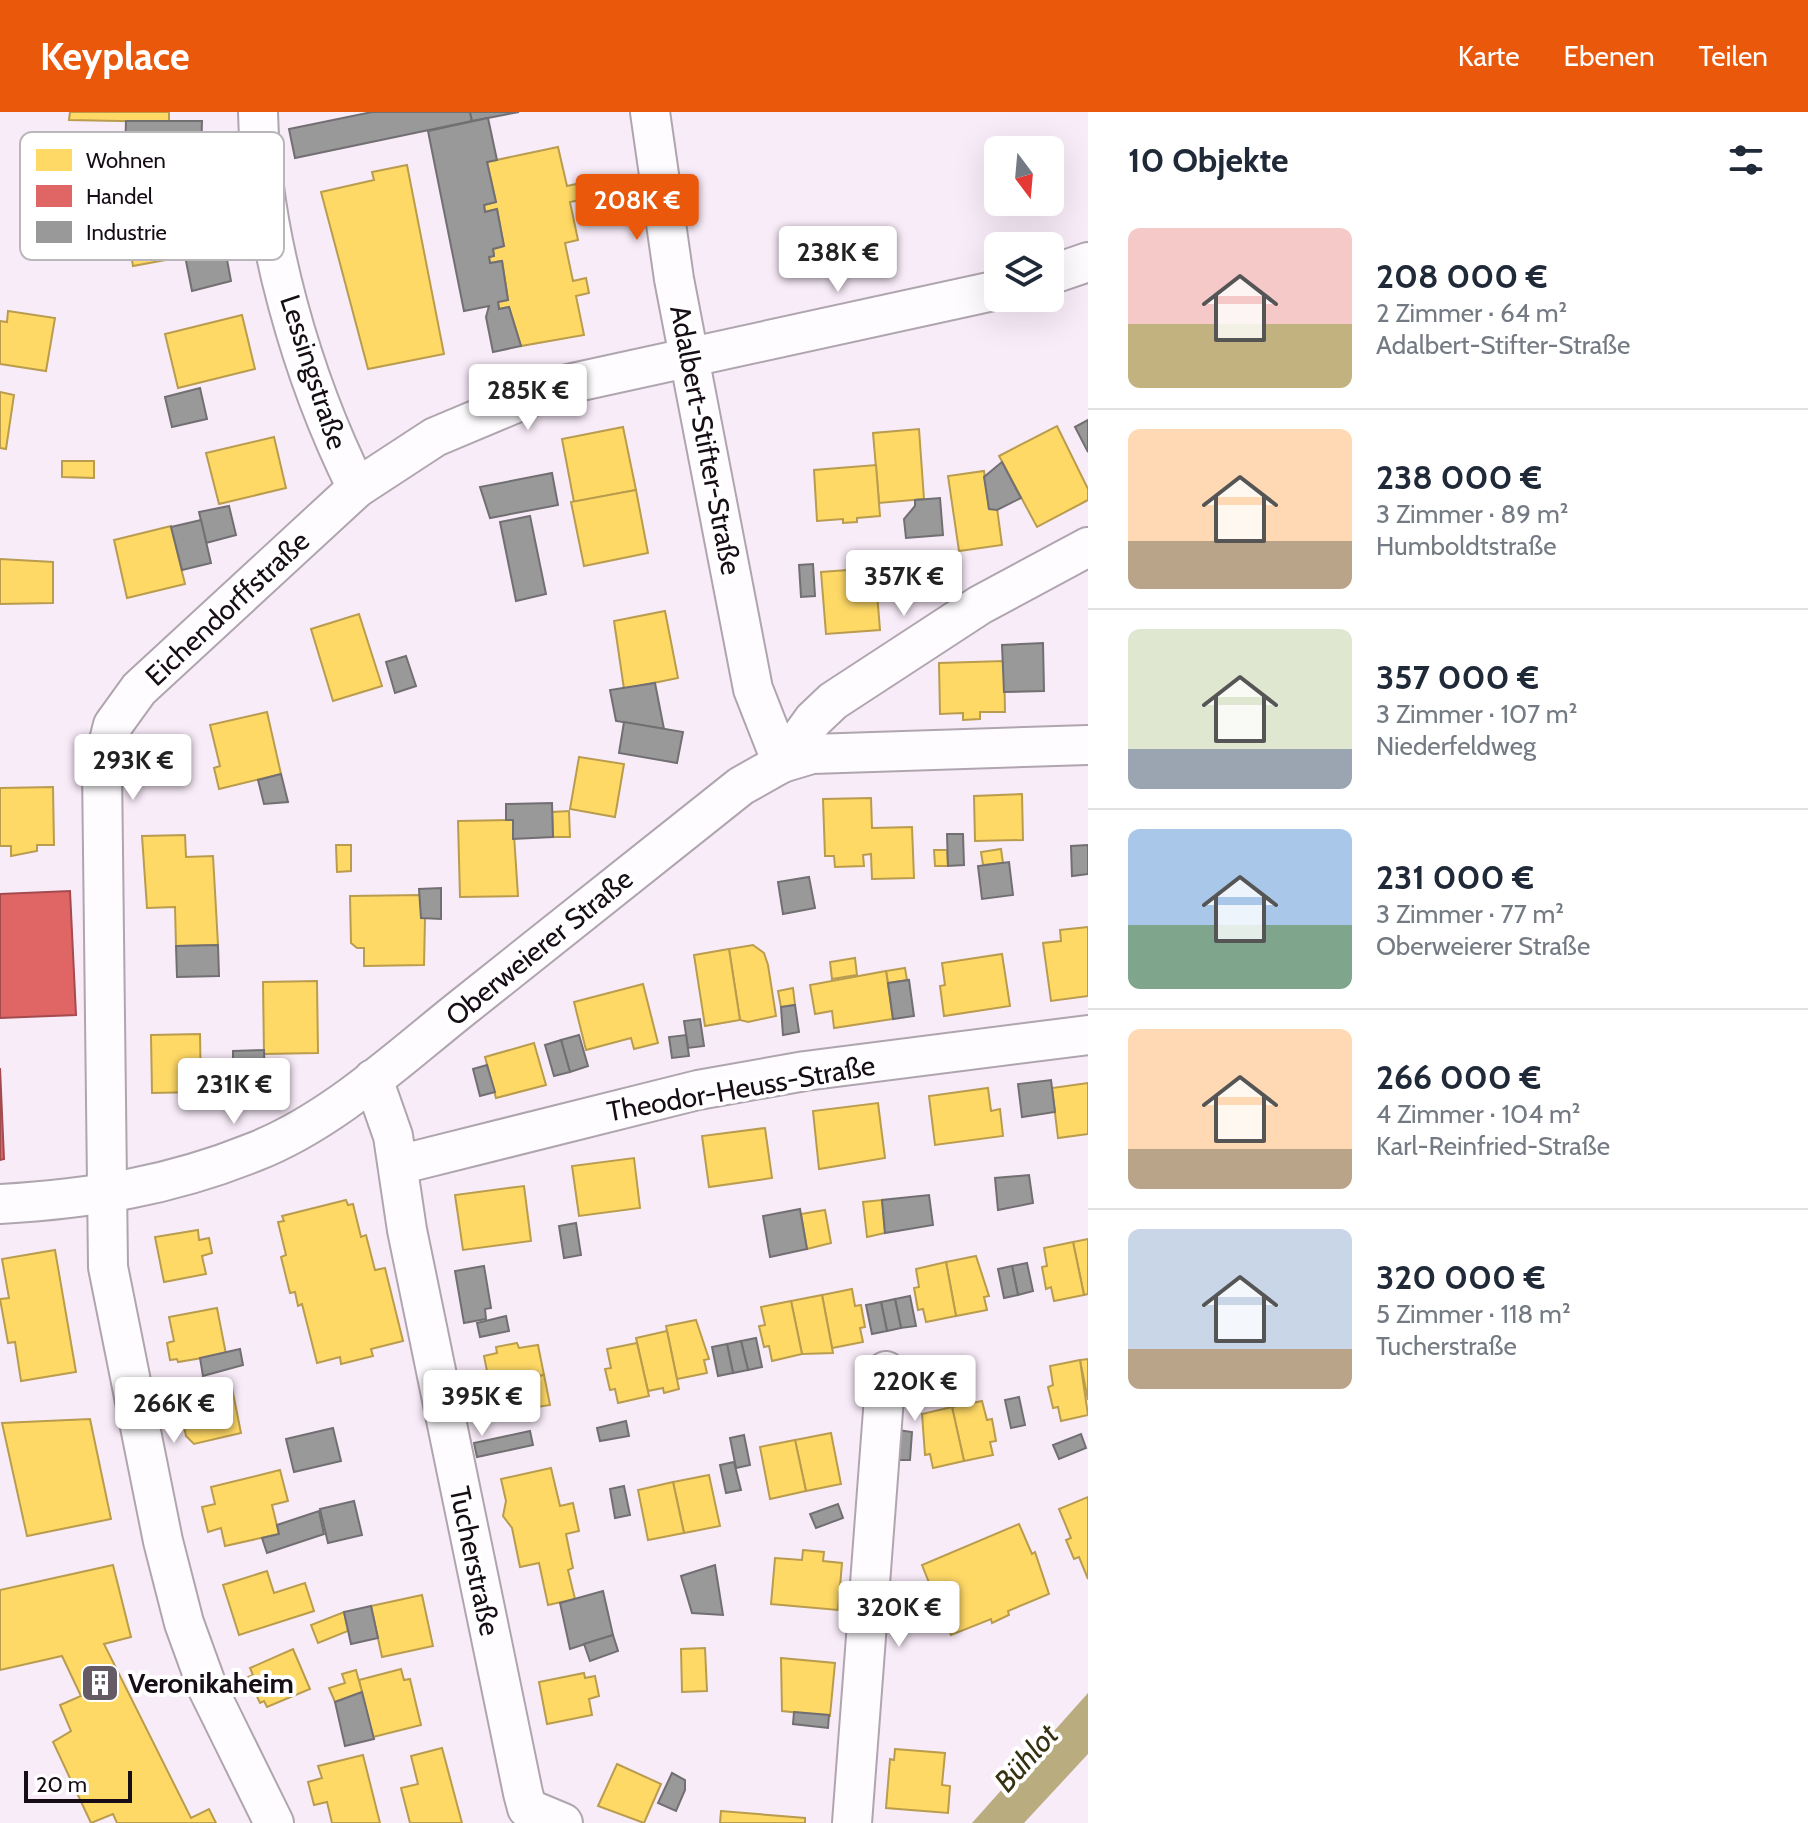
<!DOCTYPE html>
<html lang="de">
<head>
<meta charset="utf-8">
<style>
	:root { --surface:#fff; --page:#f6f6f7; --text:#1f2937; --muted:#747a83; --line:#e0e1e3; --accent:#ea580c }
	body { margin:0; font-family:Cabin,sans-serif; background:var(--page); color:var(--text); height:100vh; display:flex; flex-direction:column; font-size:30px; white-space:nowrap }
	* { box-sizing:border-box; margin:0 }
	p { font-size:26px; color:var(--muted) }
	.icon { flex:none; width:44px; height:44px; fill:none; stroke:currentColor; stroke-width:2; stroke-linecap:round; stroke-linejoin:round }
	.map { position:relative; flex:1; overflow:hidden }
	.drawer { display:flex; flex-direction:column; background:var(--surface); width:720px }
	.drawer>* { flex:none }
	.needle { width:52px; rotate:164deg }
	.controls { position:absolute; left:984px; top:24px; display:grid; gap:16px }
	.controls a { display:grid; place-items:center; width:80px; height:80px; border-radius:12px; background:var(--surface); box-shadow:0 8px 32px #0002; font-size:40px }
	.scale { position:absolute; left:24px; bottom:20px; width:108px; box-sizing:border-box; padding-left:8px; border:4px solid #160d16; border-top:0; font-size:22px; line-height:28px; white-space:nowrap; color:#160d16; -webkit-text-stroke:6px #fff; paint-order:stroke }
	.price { position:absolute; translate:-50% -68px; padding:0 18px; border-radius:8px; background:#fff; color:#222; font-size:26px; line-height:52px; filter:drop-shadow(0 2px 4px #0008) }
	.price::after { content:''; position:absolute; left:50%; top:48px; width:24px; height:18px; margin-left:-12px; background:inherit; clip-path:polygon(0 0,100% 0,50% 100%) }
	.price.active { background:var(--accent); color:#fff }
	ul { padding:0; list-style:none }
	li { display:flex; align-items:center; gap:24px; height:200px; padding:0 40px }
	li+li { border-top:2px solid var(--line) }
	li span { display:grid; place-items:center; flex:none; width:224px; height:160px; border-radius:12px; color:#555 }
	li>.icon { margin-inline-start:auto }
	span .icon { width:96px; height:96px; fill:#fffc; stroke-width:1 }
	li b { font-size:34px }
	h2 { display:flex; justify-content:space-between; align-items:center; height:96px; padding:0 40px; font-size:34px }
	header { display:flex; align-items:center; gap:48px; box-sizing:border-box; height:112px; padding:0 40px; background:var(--accent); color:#fff }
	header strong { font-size:38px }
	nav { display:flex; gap:44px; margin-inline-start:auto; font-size:28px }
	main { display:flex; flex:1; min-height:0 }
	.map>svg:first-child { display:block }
</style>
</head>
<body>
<header>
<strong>Keyplace</strong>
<nav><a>Karte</a><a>Ebenen</a><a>Teilen</a></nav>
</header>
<main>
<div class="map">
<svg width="1088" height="1711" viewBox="0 0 1088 1711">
	<rect width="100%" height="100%" fill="#f9ecf9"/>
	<path fill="#b9ac7f" d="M1088,1581v61l-64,69h-52z"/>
	<g fill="#ffd966" stroke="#b99c4e" stroke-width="2">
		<path d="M70,0h99v10l-100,-2z"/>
		<path d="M558,35l9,39 14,-3 4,16 -15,3 8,38 -13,3 8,38 13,-3 3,15 -13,3 8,39 -63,11 -12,-39 -10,2 -1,-7 10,-2 -6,-39 -12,2 -1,-6 5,-1 -1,-7 11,-3 -7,-37 -12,3 -1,-7 12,-3 -9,-40z"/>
		<path d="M407,53l37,189 -76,15 -47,-177 53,-12 -2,-8z"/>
		<path d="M215,82l10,55 -92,17 -4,-22 6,-1 -6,-33z"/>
		<path d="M8,199l47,7 -9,53 -46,-7v-43l7,1z"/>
		<path d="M242,203l13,54 -77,19 -13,-54z"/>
		<path d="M0,280l14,3 -8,54 -6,-1z"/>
		<path d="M1057,314l31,63v11l-51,27 -38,-71z"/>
		<path d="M623,315l13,63 -62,12 -12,-63z"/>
		<path d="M919,317l5,70 -45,4 -6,-70z"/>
		<path d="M274,325l12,51 -67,16 -13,-51z"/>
		<path d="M62,349h32v17l-32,-1z"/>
		<path d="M876,353l4,51 -23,2v4l-14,1v-4l-26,2 -3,-51z"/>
		<path d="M984,359l5,38 8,-1 5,37 -43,6 -11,-75z"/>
		<path d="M636,378l12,63 -64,13 -13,-64z"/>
		<path d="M171,414l14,58 -58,14 -13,-58z"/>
		<path d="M0,447l53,3v41l-53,1z"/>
		<path d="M875,456l5,62 -54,4 -5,-62z"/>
		<path d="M665,499l13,67 -54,11 -10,-68z"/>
		<path d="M359,502l23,72 -49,15 -22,-72z"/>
		<path d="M1004,549l1,51h-25v7l-17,1v-7l-23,1 -1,-51z"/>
		<path d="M267,600l14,62 -62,15 -5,-21 6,-2 -10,-41z"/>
		<path d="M579,645l45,7 -9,53 -45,-8z"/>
		<path d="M53,675l1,58h-17v6l-26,5v-10h-11v-58z"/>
		<path d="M1022,682l1,46 -48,1 -1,-45z"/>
		<path d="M871,686l1,30 40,-1 2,51 -42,1 -1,-25 -8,1 1,11 -29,1 -1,-11h-9l-2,-57z"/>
		<path d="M569,699l1,26h-17l-1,-25z"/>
		<path d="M513,708l5,76 -58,1 -2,-76z"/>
		<path d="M185,723l1,22 27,-1 5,89 -42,1 -1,-39 -28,1 -5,-72z"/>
		<path d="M336,733h15v26l-14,1z"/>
		<path d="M1001,737l2,14 -20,2 -2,-13z"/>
		<path d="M934,738h13l1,16h-13z"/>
		<path d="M421,783v23h4l-1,47 -60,1v-18h-7l-6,-5 -1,-47z"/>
		<path d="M1088,815v69l-37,5 -8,-58 18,-2 -1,-11z"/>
		<path d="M753,833l11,8 4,12 8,51 -28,6 -8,-2 -11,-71z"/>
		<path d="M729,837l11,71 -35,6 -11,-71z"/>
		<path d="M1002,842l8,52 -66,10 -4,-30 5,-1 -3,-22z"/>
		<path d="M855,846l2,17 -25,4 -2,-17z"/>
		<path d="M905,856l2,12 -19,3 -2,-12z"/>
		<path d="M886,859l7,48 -59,9 -2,-17 -17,3 -5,-29z"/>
		<path d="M317,869l1,72 -54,1 -1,-72z"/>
		<path d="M643,872l15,59 -24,6 -3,-11 -45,12 -12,-48z"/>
		<path d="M793,876l2,17 -14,2 -3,-16z"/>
		<path d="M200,922l1,58 -49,1 -1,-58z"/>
		<path d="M534,931l12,42 -50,13 -11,-41z"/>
		<path d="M1088,971v51l-30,4 -6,-50z"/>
		<path d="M988,976l3,23 9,-2 3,27 -68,9 -6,-49z"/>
		<path d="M878,991l7,55 -66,11 -6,-58z"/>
		<path d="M765,1016l7,50 -63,9 -7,-51z"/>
		<path d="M634,1046l6,50 -61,8 -7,-50z"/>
		<path d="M524,1074l7,55 -68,9 -8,-55z"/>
		<path d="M346,1088l2,5 5,-1 8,33 5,-2 9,35 10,-2 18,73 -32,8 2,7 -32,8 -1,-7 -23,6 -15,-59 -4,2 -3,-14 -5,1 -9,-36 5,-2 -8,-33 6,-1 -2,-5z"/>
		<path d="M882,1088l3,33 -18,4 -4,-35z"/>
		<path d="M825,1098l6,33 -24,6 -6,-35z"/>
		<path d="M198,1118l1,10 10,-2 3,15 -10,3 4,18 -42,8 -9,-45z"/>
		<path d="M1088,1127v55l-4,1 -11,-53z"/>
		<path d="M1073,1130l11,53 -30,6 -3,-14 -5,2 -4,-22 5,-1 -3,-18z"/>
		<path d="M55,1138l21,122 -55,9 -6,-39 -7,1 -8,-44 9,-1 -7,-39z"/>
		<path d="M976,1144l13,40 -5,1 3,13 -31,6 -10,-54z"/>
		<path d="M946,1150l10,54 -30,6 -3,-13 -5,1 -4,-22 5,-1 -3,-18z"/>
		<path d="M852,1177l3,17 6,-1 4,22 -5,1 3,14 -31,6 -10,-53z"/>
		<path d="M822,1183l11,58 -31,1 -11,-53z"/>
		<path d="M791,1189l11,53 -30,7 -3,-15 -5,1 -5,-21 6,-1 -4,-18z"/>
		<path d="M217,1196l9,46 -48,8 -1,-3 -7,1 -3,-17 7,-2 -5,-24z"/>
		<path d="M696,1208l13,39 -5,1 3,13 -30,6 -11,-53z"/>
		<path d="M667,1219l12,58 -15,4 -1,-5 -15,3 -12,-53z"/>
		<path d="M517,1231l2,5 19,-3 6,30 -54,11 -6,-30 13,-3 -1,-6z"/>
		<path d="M637,1231l12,53 -31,7 -3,-14 -5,1 -5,-21 6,-1 -4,-19z"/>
		<path d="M1088,1247v41l-8,-40z"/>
		<path d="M1080,1248l8,55 -27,6 -3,-14 -5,1 -5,-21 5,-2 -3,-19z"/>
		<path d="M544,1263l6,30 -19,3 2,6 -22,5 -1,-5 -13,3 -7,-31z"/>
		<path d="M232,1276l9,45 -47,11 -8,-8 -2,-9 5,-8 -4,-20z"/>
		<path d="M982,1289l5,19 5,-1 4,22 -6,1 3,13 -29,6 -12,-54z"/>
		<path d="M952,1295l12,54 -31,7 -3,-14 -5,1 -3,-41z"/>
		<path d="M90,1307l21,100 -84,17 -25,-113z"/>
		<path d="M831,1321l10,51 -35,7 -11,-51z"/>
		<path d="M795,1328l11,51 -36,8 -10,-52z"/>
		<path d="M551,1356l9,38 13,-3 6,28 -13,3 7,34 -5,2 7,29 -27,6 -9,-42 -19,4 -8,-39 -9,-12 3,-15 -5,-22z"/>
		<path d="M280,1358l8,31 -16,4 7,29 -54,12 -4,-18 -13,4 -6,-25 13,-3 -4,-17z"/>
		<path d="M709,1363l11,51 -36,7 -11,-51z"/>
		<path d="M673,1370l11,51 -36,7 -10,-50z"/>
		<path d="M1088,1385v82l-9,-22 -5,2 -8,-19 5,-2 -12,-29z"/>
		<path d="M1019,1412l13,30 3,-2 14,42 -41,17 1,4 -17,8 -1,-4 -40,16 -9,-21 -5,2 -8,-19 5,-2 -12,-30z"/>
		<path d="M803,1438l21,2 -1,9 19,2 -4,47 -67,-6 4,-46 27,2z"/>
		<path d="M113,1453l18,72 -27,7 87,174 18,-9 7,14h-99l-4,-9 -22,9 -38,-81 18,-11 -11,-26 21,-9 -19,-40 -62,14v-80z"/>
		<path d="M267,1459l7,22 31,-10 9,28 -75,24 -16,-50z"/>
		<path d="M422,1483l11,51 -51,11 -11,-51z"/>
		<path d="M344,1500l4,19 -30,12 -7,-18z"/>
		<path d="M705,1536l2,43 -25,1 -1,-43z"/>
		<path d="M293,1537l17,40 -43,18 -3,-6 -4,2 -12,-26 5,-2 -3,-7z"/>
		<path d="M781,1546l54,5 -5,53 -48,-5z"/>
		<path d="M401,1557l3,11 6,-1 11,46 -48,12 -14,-57z"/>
		<path d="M356,1558l6,22 -27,10 -6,-14 16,-5 -3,-9z"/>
		<path d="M584,1561l1,5 10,-2 4,20 -10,3 3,16 -45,9 -8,-42z"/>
		<path d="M442,1636l20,75h-52l-9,-35 17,-4 -7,-28z"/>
		<path d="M895,1637l50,4 -3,32 8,1 -2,27 -62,-5 4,-49 4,1z"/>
		<path d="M363,1643l17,68h-48l-5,-21 -13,3 -6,-23 14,-4 -4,-12z"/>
		<path d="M617,1652l44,20 -17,39 -46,-17z"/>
		<path d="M721,1699l84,7v5h-85z"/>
	</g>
	<g fill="#e06666" stroke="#a34b4e" stroke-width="2">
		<path d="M70,779l6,124 -76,3v-124z"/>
		<path d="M0,956l4,91 -4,1z"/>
	</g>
	<g fill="#999" stroke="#726f72" stroke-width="2">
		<path d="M372,0h98l2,9 -177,37 -6,-29z"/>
		<path d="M470,0h49l-47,9z"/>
		<path d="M488,6l9,42 -10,2 9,40 -12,3 1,7 12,-3 7,37 -11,3 1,7 -5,1 1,6 12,-2 6,39 -10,2 1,7 10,-2 12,39 -28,6 -7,-35 3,-11 -25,5 -36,-180z"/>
		<path d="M126,9h76l-1,33 -76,-2z"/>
		<path d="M225,137l6,32 -39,10 -7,-35z"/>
		<path d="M200,276l7,31 -35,8 -7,-30z"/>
		<path d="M1088,308v32l-13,-25z"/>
		<path d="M1002,350l19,36 -24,12 -8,-1 -5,-32z"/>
		<path d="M552,361l6,32 -68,13 -10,-31z"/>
		<path d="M940,386l3,37 -37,3 -2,-19 11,-13v-6z"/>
		<path d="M229,394l7,29 -30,8 -7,-31z"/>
		<path d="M530,404l16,78 -30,7 -16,-79z"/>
		<path d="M201,408l10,43 -29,7 -11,-43z"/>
		<path d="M813,452l2,32 -14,1 -2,-32z"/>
		<path d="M1043,531l1,48 -40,1 -2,-47z"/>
		<path d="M406,544l10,30 -21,7 -9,-31z"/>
		<path d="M655,571l9,46 -48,-8 -6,-31z"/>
		<path d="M624,610l59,10 -6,31 -58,-10z"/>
		<path d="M281,662l7,28 -24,2 -6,-24z"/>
		<path d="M552,691l1,34 -40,2v-19h-7v-16z"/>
		<path d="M947,722h16l1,31 -16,1z"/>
		<path d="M1088,733v29l-16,2 -1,-30z"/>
		<path d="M1009,750l4,33 -31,4 -4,-33z"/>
		<path d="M809,765l6,31 -32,6 -5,-32z"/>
		<path d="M441,776v31l-20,-1 -2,-29z"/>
		<path d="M218,833l1,31 -42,1 -1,-31z"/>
		<path d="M909,868l5,36 -21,3 -5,-36z"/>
		<path d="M795,893l4,27 -16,3 -2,-28z"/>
		<path d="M700,907l4,27 -16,2 -4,-27z"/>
		<path d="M579,923l9,31 -18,6 -9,-32z"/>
		<path d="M686,923l3,21 -17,2 -3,-21z"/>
		<path d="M561,928l9,32 -16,4 -9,-31z"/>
		<path d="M264,938l1,32 -32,1v-32z"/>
		<path d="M487,953l8,27 -15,4 -7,-27z"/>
		<path d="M201,956h32v34l-48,1 -1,-10 17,-1z"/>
		<path d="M1051,968l4,32 -33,5 -4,-33z"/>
		<path d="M1029,1063l4,28 -35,7 -3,-32z"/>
		<path d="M929,1083l4,30 -48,8 -3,-33z"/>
		<path d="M800,1097l7,40 -37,8 -7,-41z"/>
		<path d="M576,1111l5,32 -17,3 -5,-32z"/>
		<path d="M1027,1151l6,28 -15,4 -6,-29z"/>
		<path d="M484,1154l7,42 -6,1 1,10 -22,4 -9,-52z"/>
		<path d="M1012,1154l6,29 -14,3 -6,-29z"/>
		<path d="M910,1184l6,30 -15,2 -6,-29z"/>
		<path d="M895,1187l6,29 -14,3 -6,-29z"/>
		<path d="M881,1190l6,29 -15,3 -6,-29z"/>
		<path d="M506,1204l3,15 -29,6 -3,-14z"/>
		<path d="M756,1226l6,29 -14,3 -7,-29z"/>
		<path d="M741,1229l7,29 -15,3 -6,-29z"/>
		<path d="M727,1232l6,29 -15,3 -6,-29z"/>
		<path d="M240,1237l3,16 -40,11 -3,-18z"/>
		<path d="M1019,1285l6,28 -14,3 -6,-28z"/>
		<path d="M626,1309l3,15 -29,5 -3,-13z"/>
		<path d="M333,1316l8,33 -47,11 -8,-33z"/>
		<path d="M898,1318l14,2 -2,28h-15z"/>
		<path d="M530,1319l3,14 -56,12 -3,-14z"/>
		<path d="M1081,1322l5,14 -27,11 -6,-14z"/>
		<path d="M744,1323l6,30 -14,3 -6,-30z"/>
		<path d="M734,1350l7,28 -15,3 -6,-28z"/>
		<path d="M624,1374l6,29 -15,3 -5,-29z"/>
		<path d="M354,1389l8,34 -34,8 -8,-34z"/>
		<path d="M838,1392l5,14 -27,10 -6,-14z"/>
		<path d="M319,1399l5,23 -57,19 -5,-15 17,-4 -2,-9z"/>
		<path d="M715,1453l8,50 -31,-2 -11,-37z"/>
		<path d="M603,1479l10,44 -43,14 -10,-46z"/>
		<path d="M371,1494l7,32 -27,6 -7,-32z"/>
		<path d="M613,1523l5,16 -28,10 -6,-17z"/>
		<path d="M362,1580l12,47 -29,7 -10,-44z"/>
		<path d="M794,1600l35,3 -1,13 -35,-4z"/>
		<path d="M672,1661l13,7v10l-9,21 -18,-8z"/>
	</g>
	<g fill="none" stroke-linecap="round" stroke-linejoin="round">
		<g stroke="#afa5af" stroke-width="42">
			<g id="minor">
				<path d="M258,0c3,123 44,266 99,376"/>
				<path d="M650,0l24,167 79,410 29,74"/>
				<path d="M1050,163l38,-13"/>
				<path d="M782,651l31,-43 20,-19 147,-96 108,-58"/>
				<path d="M373,967l20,57 14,94 116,563 4,15 36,15"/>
				<path d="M398,1053l300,-75 107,-19 283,-36"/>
				<path d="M0,1092c89,-5 170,-18 254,-52 77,-30 144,-93 208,-144 93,-74 186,-148 279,-222l41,-23 30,-9 276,-9"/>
				<path d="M274,1711l-66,-134 -24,-66 -21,-82 -55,-274 -6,-499 11,-43 26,-36 218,-201 78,-51 119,-50 444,-97"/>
				<path d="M852,1711l34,-452"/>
			</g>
		</g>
		<use href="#minor" stroke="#fefcfe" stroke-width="38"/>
	</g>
	<defs>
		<g id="building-square" transform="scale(2)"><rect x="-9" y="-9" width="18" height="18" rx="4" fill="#655b65" stroke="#fff"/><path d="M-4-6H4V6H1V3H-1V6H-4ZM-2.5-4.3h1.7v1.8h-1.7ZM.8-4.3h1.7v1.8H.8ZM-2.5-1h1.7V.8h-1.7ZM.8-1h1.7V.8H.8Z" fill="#fff"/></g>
	</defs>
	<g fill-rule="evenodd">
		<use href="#building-square" x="100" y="1571"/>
	</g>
	<g text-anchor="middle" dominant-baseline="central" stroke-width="8" stroke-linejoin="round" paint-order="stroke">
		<g font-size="28" fill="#160d16" stroke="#fff">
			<text transform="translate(314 260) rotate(72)">Lessingstraße</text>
			<text transform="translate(706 328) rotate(79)">Adalbert-Stifter-Straße</text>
			<text transform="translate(227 496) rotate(-43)">Eichendorffstraße</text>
			<text transform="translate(539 835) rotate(-39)">Oberweierer Straße</text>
			<text transform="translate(741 976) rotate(-10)">Theodor-Heuss-Straße</text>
			<text transform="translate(475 1449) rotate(78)">Tucherstraße</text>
		</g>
		<g font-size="28" font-weight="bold" fill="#160d16" stroke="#fff" text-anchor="start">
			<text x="128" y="1571">Veronikaheim</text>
		</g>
		<g font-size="30" font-style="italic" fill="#363111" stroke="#fff">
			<text transform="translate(1026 1646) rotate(-48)">Bühlot</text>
		</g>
	</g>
	<rect x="20" y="20" width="264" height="128" rx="12" fill="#fff" stroke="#b9b6b9" stroke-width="2"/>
	<rect x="36" y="37" width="36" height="22" fill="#ffd966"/>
	<rect x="36" y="73" width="36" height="22" fill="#e06666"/>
	<rect x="36" y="109" width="36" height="22" fill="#999"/>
	<g font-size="22" fill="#160d16">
		<text x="86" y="56">Wohnen</text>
		<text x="86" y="92">Handel</text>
		<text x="86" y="128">Industrie</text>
	</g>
</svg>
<div class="controls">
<a><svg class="needle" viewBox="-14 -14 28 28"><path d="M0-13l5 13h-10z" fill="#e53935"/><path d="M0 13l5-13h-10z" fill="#747a83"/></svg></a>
<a><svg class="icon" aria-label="layers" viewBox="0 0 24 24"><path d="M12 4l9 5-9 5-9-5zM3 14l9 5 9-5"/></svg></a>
</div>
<div class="scale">20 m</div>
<b class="price active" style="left:637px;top:130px">208K €</b>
<b class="price" style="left:838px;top:182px">238K €</b>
<b class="price" style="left:528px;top:320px">285K €</b>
<b class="price" style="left:904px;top:506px">357K €</b>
<b class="price" style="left:133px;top:690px">293K €</b>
<b class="price" style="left:234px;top:1014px">231K €</b>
<b class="price" style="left:915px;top:1311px">220K €</b>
<b class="price" style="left:482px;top:1326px">395K €</b>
<b class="price" style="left:174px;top:1333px">266K €</b>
<b class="price" style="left:899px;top:1537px">320K €</b>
</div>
<section class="drawer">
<h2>10 Objekte<svg class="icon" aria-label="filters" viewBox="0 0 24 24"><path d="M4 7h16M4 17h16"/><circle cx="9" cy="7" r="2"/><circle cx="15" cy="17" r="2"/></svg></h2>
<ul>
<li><span style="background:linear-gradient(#f6c9c9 60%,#c2b280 0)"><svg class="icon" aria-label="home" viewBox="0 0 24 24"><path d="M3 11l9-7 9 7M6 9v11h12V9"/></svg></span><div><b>208 000 €</b><p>2 Zimmer · 64 m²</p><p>Adalbert-Stifter-Straße</p></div></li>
<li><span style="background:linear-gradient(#ffd9b3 70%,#b9a48a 0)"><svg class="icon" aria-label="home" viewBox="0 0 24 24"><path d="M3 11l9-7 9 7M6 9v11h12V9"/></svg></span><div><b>238 000 €</b><p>3 Zimmer · 89 m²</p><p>Humboldtstraße</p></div></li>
<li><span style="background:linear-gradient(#dfe7d0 75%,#9aa5b1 0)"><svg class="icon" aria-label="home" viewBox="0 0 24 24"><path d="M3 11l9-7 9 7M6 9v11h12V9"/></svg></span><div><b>357 000 €</b><p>3 Zimmer · 107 m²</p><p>Niederfeldweg</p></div></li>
<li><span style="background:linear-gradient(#a9c7e8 60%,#7fa58c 0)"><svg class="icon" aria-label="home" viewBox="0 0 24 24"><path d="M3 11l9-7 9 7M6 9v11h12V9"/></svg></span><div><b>231 000 €</b><p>3 Zimmer · 77 m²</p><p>Oberweierer Straße</p></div></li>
<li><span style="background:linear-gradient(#ffd9b3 75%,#b9a48a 0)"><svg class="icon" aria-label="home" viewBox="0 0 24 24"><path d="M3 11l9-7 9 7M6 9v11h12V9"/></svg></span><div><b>266 000 €</b><p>4 Zimmer · 104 m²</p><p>Karl-Reinfried-Straße</p></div></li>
<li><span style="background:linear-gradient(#c9d6e8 75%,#b9a48a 0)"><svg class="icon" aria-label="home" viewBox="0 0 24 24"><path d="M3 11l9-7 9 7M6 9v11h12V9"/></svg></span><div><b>320 000 €</b><p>5 Zimmer · 118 m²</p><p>Tucherstraße</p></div></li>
</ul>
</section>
</main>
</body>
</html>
